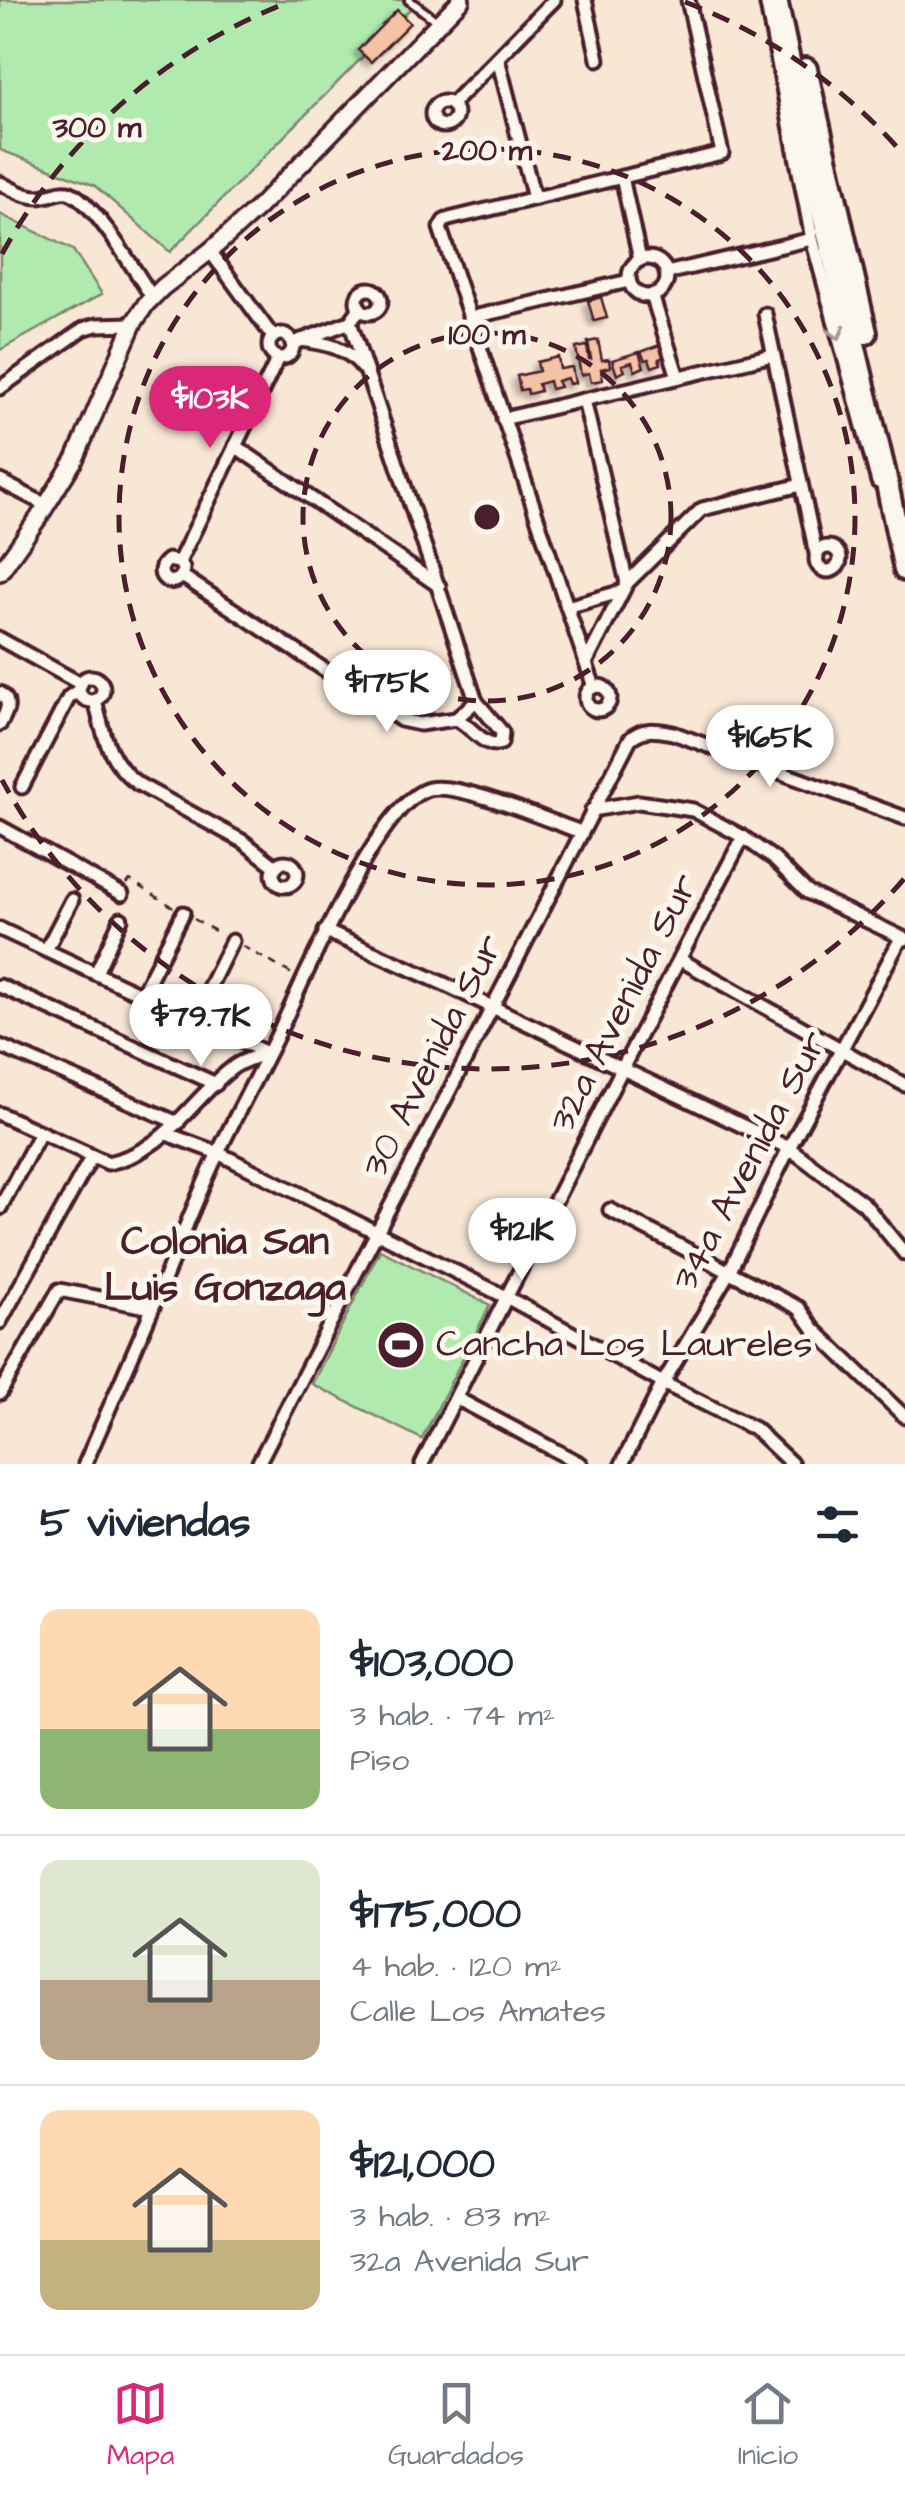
<!DOCTYPE html>
<html lang="es">
<head>
<meta charset="utf-8">
<style>
	:root { --surface:#fff; --page:#f2f2f3; --text:#1f2937; --muted:#747a83; --line:#e0e1e3; --accent:#db2777 }
	body { margin:0; font-family:"Architects Daughter",sans-serif; background:var(--page); color:var(--text); height:100vh; display:flex; flex-direction:column; font-size:38px; white-space:nowrap }
	* { box-sizing:border-box; margin:0 }
	p { font-size:32px; color:var(--muted) }
	.icon { flex:none; width:55px; height:55px; fill:none; stroke:currentColor; stroke-width:2; stroke-linecap:round; stroke-linejoin:round }
	.map { position:relative; height:1464px; overflow:hidden }
	.side { display:flex; flex-direction:column; background:var(--surface); flex:1 }
	.side>* { flex:none }
	.price { position:absolute; translate:-50% -85px; padding:0 22px; border-radius:35px; background:#fff; color:#222; font-size:32px; line-height:65px; filter:drop-shadow(0 2px 5px #0008) }
	.price::after { content:''; position:absolute; left:50%; top:60px; width:30px; height:22px; margin-left:-15px; background:inherit; clip-path:polygon(0 0,100% 0,50% 100%) }
	.price.selected { background:var(--accent); color:#fff }
	ul { padding:0; list-style:none }
	li { display:flex; align-items:center; gap:30px; height:250px; padding:0 40px }
	li+li { border-top:2px solid var(--line) }
	li span { display:grid; place-items:center; flex:none; width:280px; height:200px; border-radius:20px; color:#555 }
	li>.icon { margin-inline-start:auto }
	span .icon { width:120px; height:120px; fill:#fffc; stroke-width:1 }
	li b { font-size:42px }
	h2 { display:flex; justify-content:space-between; align-items:center; height:120px; padding:0 40px; font-size:42px }
	.dock { display:flex; justify-content:space-around; align-items:center; height:140px; border-top:2px solid var(--line); background:var(--surface); font-size:28px; color:var(--muted) }
	.dock a { display:grid; justify-items:center; gap:5px }
	.dock .selected { color:var(--accent) }
	.map>svg:first-child { display:block }
</style>
</head>
<body>
<div class="map">
<svg width="905" height="1464" viewBox="0 0 905 1464">
	<defs>
		<filter id="shadow"><feDropShadow dx="-4.5" dy="4.5" stdDeviation="2.5" flood-color="#0004"/></filter>
	</defs>
	<rect width="100%" height="100%" fill="#f9e7d6"/>
	<filter id="ink" filterUnits="userSpaceOnUse"><feTurbulence type="fractalNoise" baseFrequency=".01" numOctaves="2"/><feDisplacementMap in="SourceGraphic" scale="20" xChannelSelector="R" yChannelSelector="G"/><feConvolveMatrix kernelMatrix="1 2 1 2 8 2 1 2 1" color-interpolation-filters="sRGB"/></filter>
	<g filter="url(#ink)">
		<g fill="#b0eaaf" stroke="#7d846d" stroke-width="2.5">
			<path d="M0,0h419l-249,252 -76,-67 -94,-35z"/>
			<path d="M0,214l73,36 29,44 -102,56z"/>
			<path d="M380,1250l110,55 -68,134 -110,-55z"/>
		</g>
		<g fill="#f4c2a4" stroke="#4a1f2b" stroke-width="2.5" filter="url(#shadow)">
			<path d="M397,10l13,13 -39,39 -13,-12z"/>
			<path d="M601,297l6,21 -13,3 -6,-20z"/>
			<path d="M598,340l4,20 7,-1 1,8 -9,2 2,11 -12,2 -2,-9 -8,2 -5,-27 11,-2 2,13h2l-3,-17z"/>
			<path d="M662,344l5,12 -8,3 2,5 -9,3 -3,-8 -4,1 -4,-8z"/>
			<path d="M639,352l5,15 -9,4 -3,-9 -10,3 3,6 -8,4 -5,-15z"/>
			<path d="M558,357l2,12 12,-2 3,16 -6,1 -2,-6 -10,3 3,6 -9,2 -2,-8 -11,3 2,7 -12,3 -1,-5 -7,1 -3,-14 22,-5 -2,-9z"/>
		</g>
		<g fill="none" stroke-linecap="round" stroke-linejoin="round">
			<g stroke="#4a1f2b" stroke-width="14">
				<path id="lane" d="M409,0l29,22"/>
			</g>
			<g stroke="#4a1f2b" stroke-width="19">
				<g id="street">
					<path d="M585,0l13,59"/>
					<path d="M766,0l46,239 66,243"/>
					<path d="M498,59l36,139"/>
					<circle cx="444" cy="114" r="12"/>
					<path d="M452,104l102,-104"/>
					<path d="M622,177l18,83"/>
					<path d="M0,183c14,7 29,17 45,13 9,-1 14,-6 23,-4 24,6 69,82 84,105"/>
					<path d="M210,251l63,86"/>
					<circle cx="648" cy="277" r="19"/>
					<path d="M666,273l146,-34"/>
					<circle cx="369" cy="301" r="12"/>
					<path d="M652,295l26,82"/>
					<path d="M765,314l52,244"/>
					<path d="M469,318l160,-37"/>
					<circle cx="281" cy="346" r="12"/>
					<path d="M301,340c23,3 47,7 62,28"/>
					<path d="M292,344l58,-22 10,-14"/>
					<path d="M278,358l-99,204 4,6 -1,8 219,144 19,4 36,-5 20,-18 -126,-379"/>
					<path d="M0,388l83,-59 13,-4 37,-1"/>
					<path d="M584,400l43,183"/>
					<path d="M503,419l270,-64"/>
					<path d="M235,446l204,140"/>
					<path d="M0,481l46,24"/>
					<circle cx="828" cy="559" r="12"/>
					<path d="M179,562l-11,-2c-17,12 1,31 14,16"/>
					<path d="M567,607l53,-15"/>
					<path d="M0,639l81,45"/>
					<path d="M586,663l41,-80 75,-74 99,-24"/>
					<circle cx="91" cy="689" r="12"/>
					<circle cx="598" cy="698" r="12"/>
					<path d="M594,687l-154,-459 4,-7 5,-2 273,-66 -34,-153"/>
					<path d="M0,693c13,9 6,20 0,31"/>
					<path d="M95,700c8,34 14,63 43,84l106,58 32,25"/>
					<path d="M456,719c16,7 28,30 45,24l1,-11 -26,-31"/>
					<path d="M22,787l47,-90 10,-7"/>
					<path d="M592,810l47,-8 54,8 50,27 31,22 33,33 98,47"/>
					<path d="M0,827l122,67"/>
					<circle cx="285" cy="874" r="12"/>
					<path d="M0,929l267,124"/>
					<path d="M325,931l119,53 345,164 75,56 41,50"/>
					<path d="M46,950l26,-50"/>
					<path d="M679,959l226,126"/>
					<path d="M96,973l25,-54"/>
					<path d="M0,986l216,98"/>
					<path d="M142,994l41,-81"/>
					<path d="M194,1018l38,-77"/>
					<path d="M0,1046l178,77"/>
					<path d="M0,1114l108,49c58,-12 80,-60 123,-94 9,-8 24,-12 36,-16"/>
					<path d="M167,1134l51,19 290,145 155,85 92,46 37,35"/>
					<path d="M0,1208l40,-75"/>
					<path d="M610,1210l189,98 15,21 91,88"/>
					<path d="M0,1322l92,-166"/>
					<path d="M0,1393l59,-103 93,18"/>
					<path d="M456,1398l125,66"/>
					<path d="M85,1464c25,-58 51,-116 75,-174 19,-46 37,-94 59,-139 18,-39 39,-76 58,-115 24,-49 101,-235 152,-247 31,-7 119,32 152,43"/>
					<path d="M258,1464l372,-725c13,-12 26,-9 43,-6l232,85"/>
					<path d="M422,1464l200,-395 121,-232"/>
					<path d="M622,1464l41,-81 66,-111 60,-124 112,-210"/>
				</g>
			</g>
			<g stroke="#4a1f2b" stroke-width="22">
				<path id="secondary" d="M0,572l39,-55 36,-58 58,-135 13,-20 17,-17 47,-36 48,-43 203,-208"/>
			</g>
			<g stroke="#4a1f2b" stroke-width="28">
				<g id="highway">
					<path d="M776,0l35,164 74,310 20,96"/>
					<path d="M806,69l60,264"/>
				</g>
			</g>
			<g stroke="#4a1f2b" stroke-width="2.5" stroke-dasharray="8 8" stroke-linecap="butt">
				<path d="M127,884l3,-4 45,28"/>
				<path d="M194,919l28,16"/>
				<path d="M242,946l50,28"/>
			</g>
			<use href="#lane" stroke="#fbf7ec" stroke-width="6"/>
			<use href="#street" stroke="#fbf7ec" stroke-width="11"/>
			<use href="#secondary" stroke="#fbf7ec" stroke-width="15"/>
			<use href="#highway" stroke="#fbf7ec" stroke-width="20"/>
		</g>
		<defs><path id="oneway-chevron" d="M-2-3.5L2.5 0L-2 3.5" fill="none" stroke-width="1.6" stroke-linecap="round" stroke-linejoin="round" transform="scale(2.5)"/></defs>
		<use stroke="#ab9695" href="#oneway-chevron" transform="translate(837 333) rotate(75)"/>
	</g>
	<g fill="none" stroke="#4a1f2b" stroke-width="5" stroke-dasharray="18 12">
		<circle cx="487" cy="517" r="184"/>
		<circle cx="487" cy="517" r="368"/>
		<path d="M904 879A552 552 0 0 1 2 780M2 254A552 552 0 0 1 289 2M685 2A552 552 0 0 1 904 155"/>
	</g>
	<defs>
		<g id="stadium-disc" transform="scale(2.5)"><circle r="9.5" fill="#4a1f2b" stroke="#fbf7ec"/><path d="M0-5a6.5 5 0 1 0 0 10a6.5 5 0 1 0 0-10ZM-3.5-1.8h7v3.6h-7Z" fill="#fff"/></g>
	</defs>
	<g fill-rule="evenodd">
		<use href="#stadium-disc" x="401" y="1345"/>
	</g>
	<g text-anchor="middle" dominant-baseline="central" stroke-width="10" stroke-linejoin="round" paint-order="stroke">
		<g font-size="38" fill="#4a1f2b" stroke="#fbf7ec">
			<text transform="translate(624 1003) rotate(-63)">32a Avenida Sur</text>
			<text transform="translate(433 1056) rotate(-63)">30 Avenida Sur</text>
			<text transform="translate(750 1161) rotate(-62)">34a Avenida Sur</text>
		</g>
		<g font-size="38" fill="#4a1f2b" stroke="#fbf7ec" text-anchor="start">
			<text x="436" y="1345">Cancha Los Laureles</text>
		</g>
		<g font-size="40" font-weight="bold" fill="#4a1f2b" stroke="#fbf7ec">
			<text x="225" y="1242">Colonia San<tspan x="225" dy="46">Luis Gonzaga</tspan></text>
		</g>
	</g>
	<circle cx="487" cy="517" r="15" fill="#4a1f2b" stroke="#fbf7ec" stroke-width="5"/>
	<g font-size="30" text-anchor="middle" font-weight="bold" fill="#4a1f2b" stroke="#fbf7ec" stroke-width="10" stroke-linejoin="round" paint-order="stroke">
		<text x="97" y="137">300 m</text>
		<text x="487" y="160">200 m</text>
		<text x="487" y="344">100 m</text>
	</g>
</svg>
<b class="price selected" style="left:210px;top:451px">$103K</b>
<b class="price" style="left:387px;top:735px">$175K</b>
<b class="price" style="left:770px;top:790px">$165K</b>
<b class="price" style="left:201px;top:1069px">$79.7K</b>
<b class="price" style="left:522px;top:1283px">$121K</b>
</div>
<section class="side">
<h2>5 viviendas<svg class="icon" aria-label="filters" viewBox="0 0 24 24"><path d="M4 7h16M4 17h16"/><circle cx="9" cy="7" r="2"/><circle cx="15" cy="17" r="2"/></svg></h2>
<ul>
<li><span style="background:linear-gradient(#ffd9b3 60%,#8fb573 0)"><svg class="icon" aria-label="home" viewBox="0 0 24 24"><path d="M3 11l9-7 9 7M6 9v11h12V9"/></svg></span><div><b>$103,000</b><p>3 hab. · 74 m²</p><p>Piso</p></div></li>
<li><span style="background:linear-gradient(#dfe7d0 60%,#b9a48a 0)"><svg class="icon" aria-label="home" viewBox="0 0 24 24"><path d="M3 11l9-7 9 7M6 9v11h12V9"/></svg></span><div><b>$175,000</b><p>4 hab. · 120 m²</p><p>Calle Los Amates</p></div></li>
<li><span style="background:linear-gradient(#ffd9b3 65%,#c2b280 0)"><svg class="icon" aria-label="home" viewBox="0 0 24 24"><path d="M3 11l9-7 9 7M6 9v11h12V9"/></svg></span><div><b>$121,000</b><p>3 hab. · 83 m²</p><p>32a Avenida Sur</p></div></li>
</ul>
</section>
<nav class="dock">
<a class="selected"><svg class="icon" aria-label="map" viewBox="0 0 24 24"><path d="M3 6l6-2 6 2 6-2v14l-6 2-6-2-6 2zM9 4v14M15 6v14"/></svg>Mapa</a>
<a><svg class="icon" aria-label="saved" viewBox="0 0 24 24"><path d="M7 4h10v16l-5-4-5 4z"/></svg>Guardados</a>
<a><svg class="icon" aria-label="home" viewBox="0 0 24 24"><path d="M3 11l9-7 9 7M6 9v11h12V9"/></svg>Inicio</a>
</nav>
</body>
</html>
